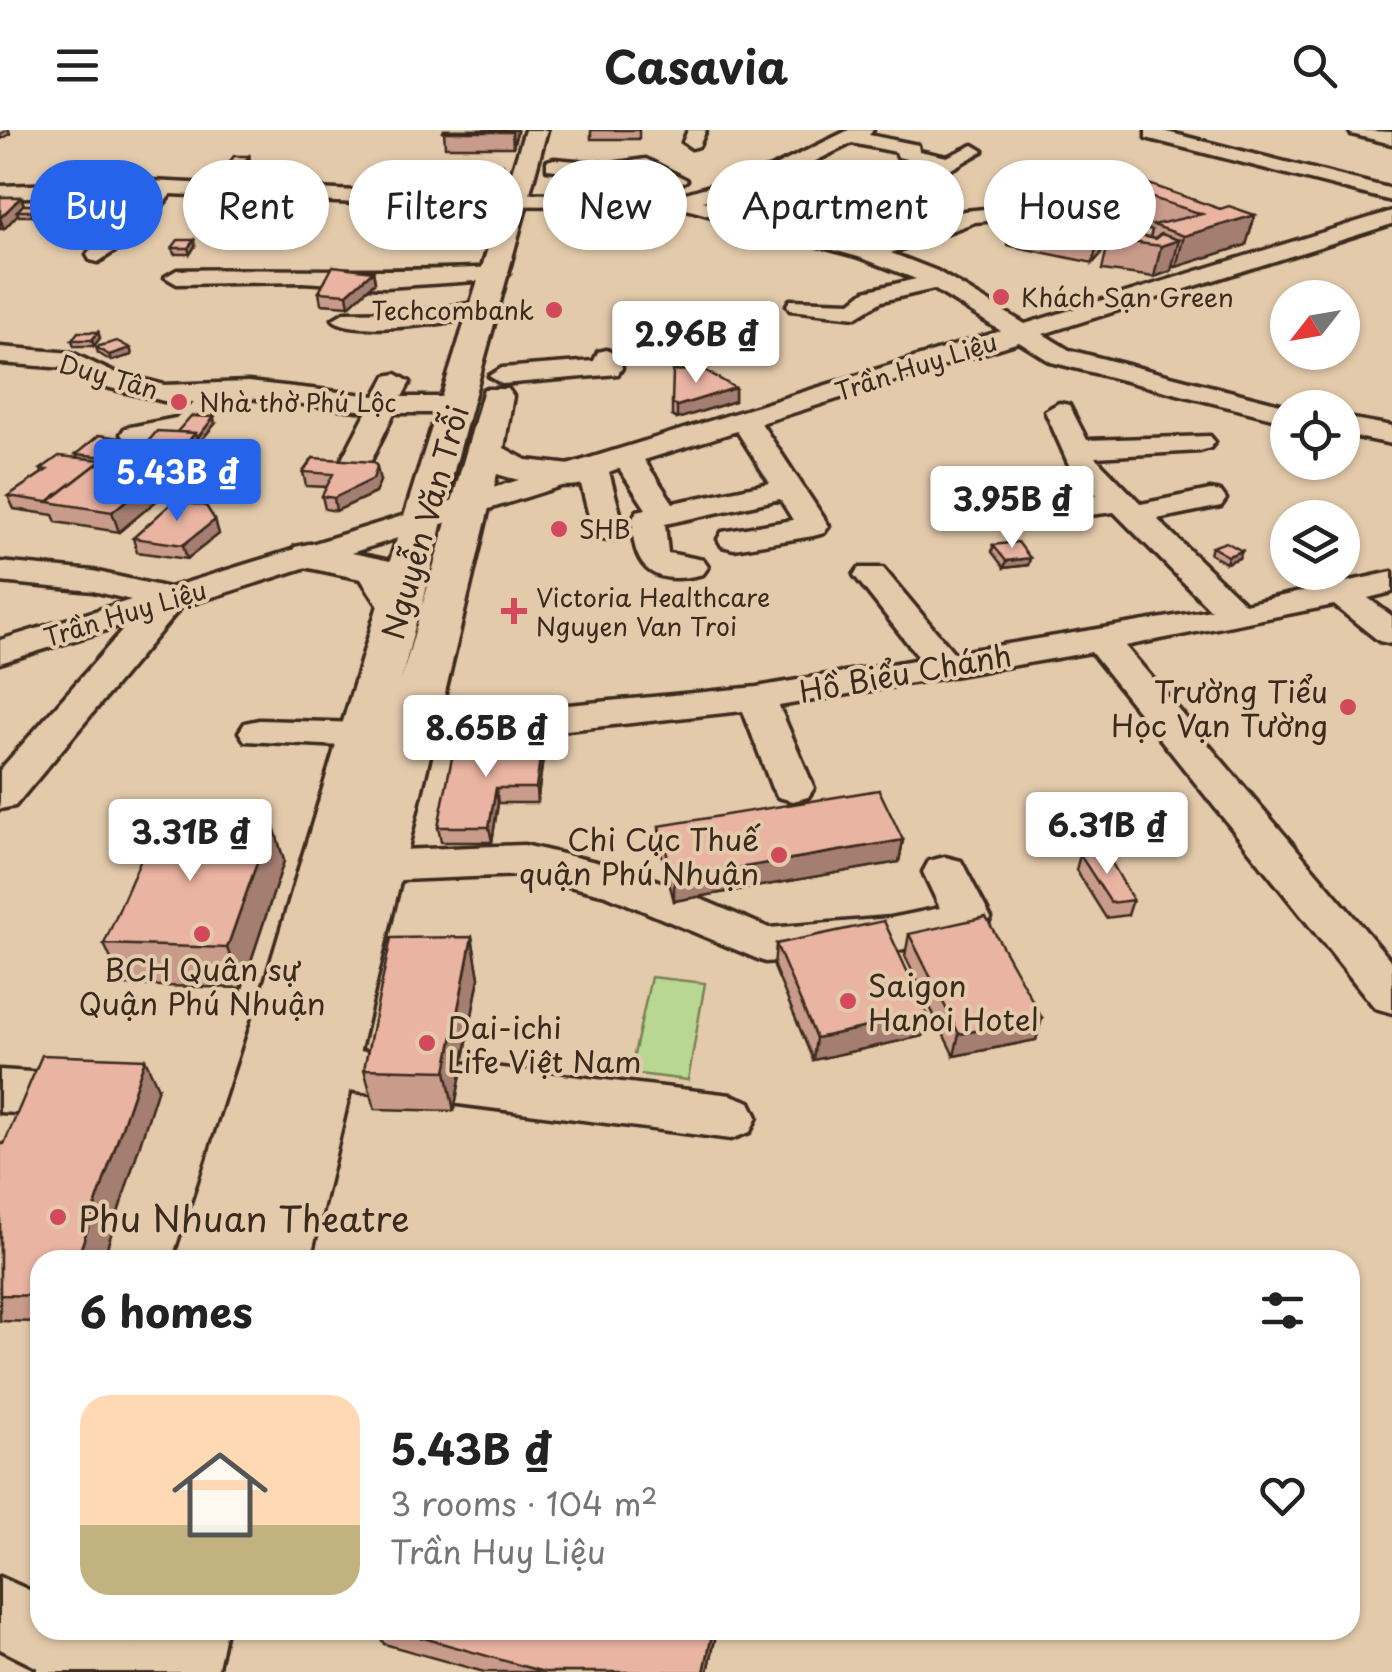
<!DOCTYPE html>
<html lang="en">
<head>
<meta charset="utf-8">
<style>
	:root { --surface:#fff; --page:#f2f2f2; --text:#222; --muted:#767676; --line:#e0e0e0; --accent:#2563eb }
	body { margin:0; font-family:"Playpen Sans",sans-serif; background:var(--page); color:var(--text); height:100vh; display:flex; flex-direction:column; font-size:38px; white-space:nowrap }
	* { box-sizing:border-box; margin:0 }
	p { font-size:32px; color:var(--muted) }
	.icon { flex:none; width:55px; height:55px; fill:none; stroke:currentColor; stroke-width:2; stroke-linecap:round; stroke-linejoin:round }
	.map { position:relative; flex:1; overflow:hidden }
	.panel { position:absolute; left:30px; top:1120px; width:1330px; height:390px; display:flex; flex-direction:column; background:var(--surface); border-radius:30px; box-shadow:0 2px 8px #0004 }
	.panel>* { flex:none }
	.guide { position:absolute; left:30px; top:30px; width:1332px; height:90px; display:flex; gap:20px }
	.needle { width:65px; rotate:239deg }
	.controls { position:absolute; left:1270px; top:150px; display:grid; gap:20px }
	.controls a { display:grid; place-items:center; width:90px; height:90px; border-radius:50%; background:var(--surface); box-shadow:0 2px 8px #0004; font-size:50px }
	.price { position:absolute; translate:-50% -85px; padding:0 22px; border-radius:10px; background:#fff; color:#222; font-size:32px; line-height:65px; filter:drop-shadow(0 2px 5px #0008) }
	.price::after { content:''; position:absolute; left:50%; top:60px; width:30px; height:22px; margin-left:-15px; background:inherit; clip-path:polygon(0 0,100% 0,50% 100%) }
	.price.on { background:var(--accent); color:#fff }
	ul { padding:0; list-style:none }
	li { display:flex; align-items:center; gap:30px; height:250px; padding:0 50px }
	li+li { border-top:2px solid var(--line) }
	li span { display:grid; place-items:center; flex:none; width:280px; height:200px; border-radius:30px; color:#555 }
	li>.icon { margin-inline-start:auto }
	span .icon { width:120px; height:120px; fill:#fffc; stroke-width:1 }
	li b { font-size:42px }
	h2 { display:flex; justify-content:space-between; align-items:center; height:120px; padding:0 50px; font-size:42px }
	.pill { padding:0 35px; border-radius:45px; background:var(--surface); box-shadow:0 2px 8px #0004; font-size:35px; line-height:90px }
	.pill.on { background:var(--accent); color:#fff }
	header { display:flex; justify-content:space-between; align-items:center; height:130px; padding:0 50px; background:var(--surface); font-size:45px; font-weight:700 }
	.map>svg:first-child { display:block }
</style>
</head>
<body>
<header><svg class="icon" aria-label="menu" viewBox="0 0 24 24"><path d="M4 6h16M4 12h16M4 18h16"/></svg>Casavia<svg class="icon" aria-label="search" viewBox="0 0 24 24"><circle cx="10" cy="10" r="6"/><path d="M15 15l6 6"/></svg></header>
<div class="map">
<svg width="1392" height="1542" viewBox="0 0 1392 1542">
	<rect width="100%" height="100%" fill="#e3caab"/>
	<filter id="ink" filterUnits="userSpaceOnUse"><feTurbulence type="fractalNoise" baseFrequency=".01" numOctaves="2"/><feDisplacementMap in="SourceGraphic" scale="20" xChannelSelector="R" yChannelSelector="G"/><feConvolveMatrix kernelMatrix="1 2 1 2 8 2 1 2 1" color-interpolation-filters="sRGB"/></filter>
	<g filter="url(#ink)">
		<path fill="#b8d891" stroke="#7a8158" stroke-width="2.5" d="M651,847l54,6 -17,97 -58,-7z"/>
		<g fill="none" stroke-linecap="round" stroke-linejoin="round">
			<g stroke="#3b2a1e" stroke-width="7">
				<g id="minor">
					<path d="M688,0h18l-7,16 -7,2 -9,-6z"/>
					<path d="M849,0h24l-4,5 49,10 1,6 28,6 26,-12 10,6 -101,57 -62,25 49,13 95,-35 21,-2 51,-26h14v8l-53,29 -22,2 -84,31 46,18 88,53 367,-113v13l-349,110 26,16 227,58h-8v14l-237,-60 -32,-20 -258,81 68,103 -5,7 -11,3 -79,13 -12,-3 -4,-7 4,-7 71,-12 -13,-21 -115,25 3,29 35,7 5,7 -5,7c-39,10 -66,3 -70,-40 0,-10 -2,-14 4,-23l9,-2 -27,-41 -10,4 16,60 -5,7h-22l-5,-7 -13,-52 -399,127 -166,199 -15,3v-39l129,-147 -129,40v-23l131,-40 -38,-9 -93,-9v-20l93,9 76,17 832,-257 -67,-42 -52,12 -26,16 -66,-7 -3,-5 3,-5 61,2 14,-11 51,-12 -54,-21 -183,-51 -301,-3 -207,-10 -32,41 -41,27 -8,-2 -3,-5 3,-5 33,-25 27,-32 -150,5v-12l150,-5 228,11 301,3 92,-27zM852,13l44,9 2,5 34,8 -64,35 -71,26 -94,-25 82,-25zM737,301l33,52 -97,20 -29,-43z"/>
					<path d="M1146,0h13l233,59v12l-246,-63z"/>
					<path d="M1349,0l43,2v12l-41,-10z"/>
					<path d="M554,29l57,5 35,-5 41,21 -10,6 -34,-15 -35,5 -61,-7v-8z"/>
					<path d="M497,137l8,2 4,5 -4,5 -119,8 -84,-5 -125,2 -12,-7 12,-7c107,-2 213,3 320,-3z"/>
					<path d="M486,172l9,2 3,5 -3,5c-27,7 -146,24 -162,5l12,-7 67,-1z"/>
					<path d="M0,217l72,6 38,18 54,14 84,-3 127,14 11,-20 10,-2 14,8 -8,15h54l14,8 -14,8h-62l-25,52 -4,6h-22l-4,-6 28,-54 -119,-13 -21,3 -32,30 -49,14 -21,-5 -4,-6 4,-6 51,-10 18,-16 -30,-1 -74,-18 -24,-15 -66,-5z"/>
					<path d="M607,220l13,8 2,10 -4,6 -116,10 -13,-8 13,-8 92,-7 4,-9z"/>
					<path d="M1059,273l10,2 18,35 123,-4 5,6 -5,6 -10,3 -105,6 46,47 69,-14 11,2 5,7 -5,7 -64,13 88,85 147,-32v20l-24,6 24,18v28l-13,-3 -45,-36 -209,41 267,316v51l-17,-5 -284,-356 -312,54 35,82 -6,9 -15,4 -15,-4 -6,-9 -29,-77 -279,30 -65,-2 -6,-9 6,-9 358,-34 163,-28 -66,-84 5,-7h24l71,85 257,-43 -97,-98 -49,6 -11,-2 -5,-7 5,-7 43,-7 -28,-30 -24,-54z"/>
					<path d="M1342,287l50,9v18l-50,-10z"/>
					<path d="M259,590l104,3 14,3 6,9 -6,9 -14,3 -118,-6 -6,-9 6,-9z"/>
					<path d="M524,715l110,26 135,57 122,-10 49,-10 -17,-36 6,-11 16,-4 16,4 30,57 -7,12 -93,22 -126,10 -159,-67 -82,-20 -148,6 -15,-4 -7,-11 7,-11 15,-4z"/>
					<path d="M325,917l406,48 19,7 7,15 -7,15 -19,7 -406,-52 -18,-6 -7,-14 7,-14z"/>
					<path d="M0,940l46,3 18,6 8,15 -8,15 -18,6 -46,-3z"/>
					<path d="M0,1447l40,18v35h72l34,17 11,25h-111l-46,-23z"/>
				</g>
			</g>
			<g stroke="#3b2a1e" stroke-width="7">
				<g id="major">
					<path d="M525,0h22l-94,344 -31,133 62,-218h24l5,7 -9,52 22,12 63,7 6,8 -6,8c-29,7 -63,0 -92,-9l-187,786h-135l89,-275 114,-380 -17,-26 -66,-14 -6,-9 6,-9 14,-3 81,17zM421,480l-20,71 17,-67z"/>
					<path d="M49,1500h86l-11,42h-88z"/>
					<path d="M140,1500h86l-9,42h-88z"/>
				</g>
			</g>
			<use href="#minor" fill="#e3caab" fill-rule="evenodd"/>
			<use href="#major" fill="#e3caab" fill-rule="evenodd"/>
		</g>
		<g fill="#c99b8b" stroke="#3b2a1e" stroke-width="2.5">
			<path d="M444,0h73v2l-4,15h-68z"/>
			<rect x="591" y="0" width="48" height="9"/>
			<path d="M249,26l2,11 -13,19 13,10 -5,7h-39l-2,-10 15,-7 -2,-9z"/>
			<path d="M1075,34l145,45 35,6 -9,30 -70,22 -3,-1 -2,5 -17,6 -52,-7 7,-31 41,-1 2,-8 -9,-3 -53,-9 -3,2 20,4 -6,30 -8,9 -86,-18 5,-30z"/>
			<path d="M503,36l1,16 -5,10 -81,2 -2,-15z"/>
			<rect x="623" y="56" width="15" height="11"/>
			<path d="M0,67h21l3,8 15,5 -6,6h-14l-1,-2 -14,15h-4z"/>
			<path d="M431,76l-1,3h36l2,16 -2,6 -4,1 1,8 -1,7h-59l-3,-16 15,-22z"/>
			<path d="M195,116l-5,8h-16l-2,-6z"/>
			<path d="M373,141l2,11 -26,24 -28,-2 -2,-12z"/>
			<path d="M98,202l2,6 -6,8h-20l-2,-6z"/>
			<path d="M96,217l34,1 2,7 -21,6 -13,-8z"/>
			<path d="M735,258v13l-58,18 -5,-3v-13z"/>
			<path d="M215,294l-17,19 1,3 -15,19 -39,-2 -4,-13 36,-18z"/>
			<path d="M133,322l-10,8 44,7 6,20 -54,45 -63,-10 -3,-7 -39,-6 -6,-13 34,-23 -1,-4 37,-11 -2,-4z"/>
			<path d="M313,328l67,23 -5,12 -39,18 -11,-2 -3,-13 5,-9 -21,-1 -3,-14z"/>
			<path d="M215,390l4,14 -32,25 -50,-7 -4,-14z"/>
			<path d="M993,415l37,13 -2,7 -24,3 -12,-16z"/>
			<path d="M1212,417l30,4 -3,7 -13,5 -16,-9z"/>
			<path d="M543,628l-6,45h-39l-6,39h-51l-3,-15z"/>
			<path d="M272,690l12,41 -42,127 -119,-3 -19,-41z"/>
			<path d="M659,696l244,14 -4,22 -225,39 -14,-53z"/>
			<path d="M1080,725l53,45 -5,15 -22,3 -30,-48z"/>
			<path d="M909,804l133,84 -6,22 -82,16 -49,-100z"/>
			<path d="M472,807l7,41 -25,133 -79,-2 -11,-40z"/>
			<path d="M776,814l151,70 -4,22 -110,24 -39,-93z"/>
			<path d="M158,958l-118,172v62l-40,-1v-177z"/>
			<path d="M376,1500h341l-9,42h-224l-100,-28z"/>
		</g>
		<g fill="#a47e71" stroke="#3b2a1e" stroke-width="2.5">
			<path d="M7,0h2l1,4 -9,5 -1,-5z"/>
			<path d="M512,0h5v2l-4,15z"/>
			<path d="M249,26l2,11 -15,21 -2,-11z"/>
			<path d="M503,36l1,16 -5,10 -2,-16z"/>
			<path d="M249,56l2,10 -5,7 -2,-11z"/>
			<path d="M1096,59l-6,29 -11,10 -15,-12z"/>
			<path d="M21,67l4,11 -8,3 1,3 -14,15 -4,-11z"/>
			<path d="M37,75l2,5 -6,6 -2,-5z"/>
			<path d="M466,79l2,16 -2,6 -1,-16z"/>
			<path d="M1255,85l-9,30 -70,22 8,-31z"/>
			<path d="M461,93l2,17 -1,7 -2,-17z"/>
			<path d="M1107,94l-6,30 -8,9 6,-31z"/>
			<path d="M194,110l1,6 -5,8 -2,-6z"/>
			<path d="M1179,110l-8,31 -17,6 7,-31z"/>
			<path d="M373,141l2,11 -26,24 -2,-12z"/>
			<path d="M98,202l2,6 -6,8 -2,-6z"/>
			<path d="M130,218l2,7 -21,6 -2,-6z"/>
			<path d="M735,258v13l-58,18v-13z"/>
			<path d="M214,287l1,7 -16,19 -1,-6z"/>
			<path d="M195,303l4,13 -15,19 -4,-13z"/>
			<path d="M128,309l5,13 -23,19 -4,-14z"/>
			<path d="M167,337l6,20 -54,45 -7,-20z"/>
			<path d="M377,337l3,14 -5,12 -39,18 -2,-13z"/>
			<path d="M215,390l4,14 -32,25 -4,-14z"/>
			<path d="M1242,421l-3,7 -13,5 2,-7z"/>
			<path d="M1030,428l-2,7 -24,3 2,-7z"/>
			<path d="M542,613l1,15 -6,45 -1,-15z"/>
			<path d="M496,658l2,15 -6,39 -3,-15z"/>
			<path d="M272,690l12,41 -42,127 -15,-40z"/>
			<path d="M903,710l-4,22 -225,39v-22z"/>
			<path d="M472,807l7,41 -25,133 -8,-40z"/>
			<path d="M927,884l-4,22 -110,24 3,-22z"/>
			<path d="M1042,888l-6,22 -82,16 5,-22z"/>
			<path d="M145,929l13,29 -55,172h-26z"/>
			<path d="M713,1500h4l-9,42h-4z"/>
		</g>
		<g fill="#eab4a2" stroke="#3b2a1e" stroke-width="2.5">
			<path d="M444,0h68v2h-69z"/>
			<path d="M234,26h15l-15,21h-16z"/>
			<path d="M1075,34l48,11 97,34 9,-3 26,9 -71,21 -31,-11 49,-11 -53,-17 -53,-8 -32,27 43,8 -8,8 -87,-17z"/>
			<path d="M422,35l81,1 -6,10 -81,3z"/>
			<path d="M210,56h39l-5,6 -39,1z"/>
			<path d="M623,56h15v5l-15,1z"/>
			<path d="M0,67h21l-21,21z"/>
			<path d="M419,70h11l-3,9h-12z"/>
			<path d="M23,75h14l-6,6h-14z"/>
			<path d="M408,79h58l-1,6 -42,1 -3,8 41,-1 -1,7 -60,1z"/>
			<path d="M1117,101l38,8 6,-5 18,6 -18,6 -52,-7z"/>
			<path d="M178,110h16l-6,8h-16z"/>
			<path d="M333,136l40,5 -26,23 -28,-2z"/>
			<path d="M78,202h20l-6,8h-20z"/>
			<path d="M117,211l13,7 -21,7 -13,-8z"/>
			<path d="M703,239l32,19 -58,18 -5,-3 1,-32z"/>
			<path d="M191,286l23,1 -16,20 -3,-4 -18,-1z"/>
			<path d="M157,301l38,2 -15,19 -39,-2z"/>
			<path d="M99,305l29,4 -22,18 -30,-3z"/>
			<path d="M59,326l43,4 -55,42 -39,-6 39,-26 -6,-1z"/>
			<path d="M106,327l61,10 -55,45 -64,-10z"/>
			<path d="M313,328l61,4 3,5 -4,12 -39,19 -12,-2 11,-22 -30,-2z"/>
			<path d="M174,371l32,5 9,14 -32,25 -50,-7z"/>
			<path d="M1018,412l12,16 -24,3 -13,-16z"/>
			<path d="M1226,412l16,9 -14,5 -16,-9z"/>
			<path d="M455,613h87l-6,45h-40l-7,39h-51z"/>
			<path d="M879,660l24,50 -229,39 -15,-53z"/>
			<path d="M158,690h114l-45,128 -123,-4z"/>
			<path d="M1105,721l28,49 -22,3 -31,-48z"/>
			<path d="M986,787l56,101 -83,16 -50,-100z"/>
			<path d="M884,791l43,93 -111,24 -40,-94z"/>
			<path d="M472,807l-26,134 -82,-2 27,-131z"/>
			<path d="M42,925l103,4 -68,201h-37v36l-40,-1v-151h4z"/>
			<path d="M395,1500h318l-9,42h-160z"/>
		</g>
	</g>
	<g fill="#d1495b" stroke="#e3caab" stroke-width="4">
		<circle cx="1001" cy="167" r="10"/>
		<circle cx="554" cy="180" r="10"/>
		<circle cx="179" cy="272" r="10"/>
		<circle cx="559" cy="399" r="10"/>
		<path d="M509 466h10v10h10v10h-10v10h-10v-10h-10v-10h10z"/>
		<circle cx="1348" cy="577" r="10"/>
		<circle cx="779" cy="725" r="10"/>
		<circle cx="202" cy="804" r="10"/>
		<circle cx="848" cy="871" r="10"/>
		<circle cx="427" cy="913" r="10"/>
		<circle cx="58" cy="1087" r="10"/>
	</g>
	<g text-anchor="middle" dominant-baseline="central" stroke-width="8" stroke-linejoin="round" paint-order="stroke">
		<g font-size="25" fill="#3b2a1e" stroke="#e3caab" text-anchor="start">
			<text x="1021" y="167">Khách Sạn Green</text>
			<text x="534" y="180" text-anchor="end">Techcombank</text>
			<text x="199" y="272">Nhà thờ Phú Lộc</text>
			<text x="579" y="399">SHB</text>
			<text x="536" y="467">Victoria Healthcare<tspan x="536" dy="29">Nguyen Van Troi</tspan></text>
		</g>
		<g font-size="25" fill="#3b2a1e" stroke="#e3caab">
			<text transform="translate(916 236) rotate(-18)">Trần Huy Liệu</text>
			<text transform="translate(109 246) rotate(16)">Duy Tân</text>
			<text transform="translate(125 483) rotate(-17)">Trần Huy Liệu</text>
		</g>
		<g font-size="30" fill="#3b2a1e" stroke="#e3caab">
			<text transform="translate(424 392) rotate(-74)">Nguyễn Văn Trỗi</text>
			<text transform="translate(905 542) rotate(-10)">Hồ Biểu Chánh</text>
		</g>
		<g font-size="30" fill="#3b2a1e" stroke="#e3caab" text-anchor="end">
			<text x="1328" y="560">Trường Tiểu<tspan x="1328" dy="34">Học Vạn Tường</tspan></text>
			<text x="759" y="708">Chi Cục Thuế<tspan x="759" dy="34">quận Phú Nhuận</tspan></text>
			<text x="202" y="838" text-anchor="middle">BCH Quân sự<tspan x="202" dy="34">Quận Phú Nhuận</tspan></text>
			<text x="868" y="854" text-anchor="start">Saigon<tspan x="868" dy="34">Hanoi Hotel</tspan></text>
			<text x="447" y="896" text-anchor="start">Dai-ichi<tspan x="447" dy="34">Life Việt Nam</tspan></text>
		</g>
		<g font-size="35" fill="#3b2a1e" stroke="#e3caab" text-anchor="start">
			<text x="78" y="1087">Phu Nhuan Theatre</text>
		</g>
	</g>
</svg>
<div class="controls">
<a><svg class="needle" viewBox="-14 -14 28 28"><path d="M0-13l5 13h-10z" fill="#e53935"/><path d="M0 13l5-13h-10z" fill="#767676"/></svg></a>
<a><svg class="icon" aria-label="locate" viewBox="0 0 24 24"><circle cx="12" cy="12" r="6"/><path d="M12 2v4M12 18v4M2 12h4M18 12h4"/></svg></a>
<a><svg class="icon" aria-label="layers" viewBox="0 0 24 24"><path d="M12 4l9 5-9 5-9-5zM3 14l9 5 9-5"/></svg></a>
</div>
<b class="price" style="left:696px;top:256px">2.96B ₫</b>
<b class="price on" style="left:177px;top:394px">5.43B ₫</b>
<b class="price" style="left:1012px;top:421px">3.95B ₫</b>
<b class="price" style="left:486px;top:650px">8.65B ₫</b>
<b class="price" style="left:1107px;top:747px">6.31B ₫</b>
<b class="price" style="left:190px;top:754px">3.31B ₫</b>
<div class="guide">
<a class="pill on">Buy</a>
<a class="pill">Rent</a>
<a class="pill">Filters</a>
<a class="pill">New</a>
<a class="pill">Apartment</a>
<a class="pill">House</a>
</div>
<section class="panel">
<h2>6 homes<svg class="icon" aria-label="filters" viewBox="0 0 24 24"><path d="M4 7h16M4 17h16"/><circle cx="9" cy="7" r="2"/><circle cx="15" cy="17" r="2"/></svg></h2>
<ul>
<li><span style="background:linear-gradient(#ffd9b3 65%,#c2b280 0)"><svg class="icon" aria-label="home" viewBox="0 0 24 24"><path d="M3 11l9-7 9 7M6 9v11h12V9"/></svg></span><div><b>5.43B ₫</b><p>3 rooms · 104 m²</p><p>Trần Huy Liệu</p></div><svg class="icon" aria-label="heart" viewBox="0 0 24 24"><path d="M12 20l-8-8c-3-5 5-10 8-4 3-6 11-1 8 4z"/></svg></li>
</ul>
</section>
</div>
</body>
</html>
